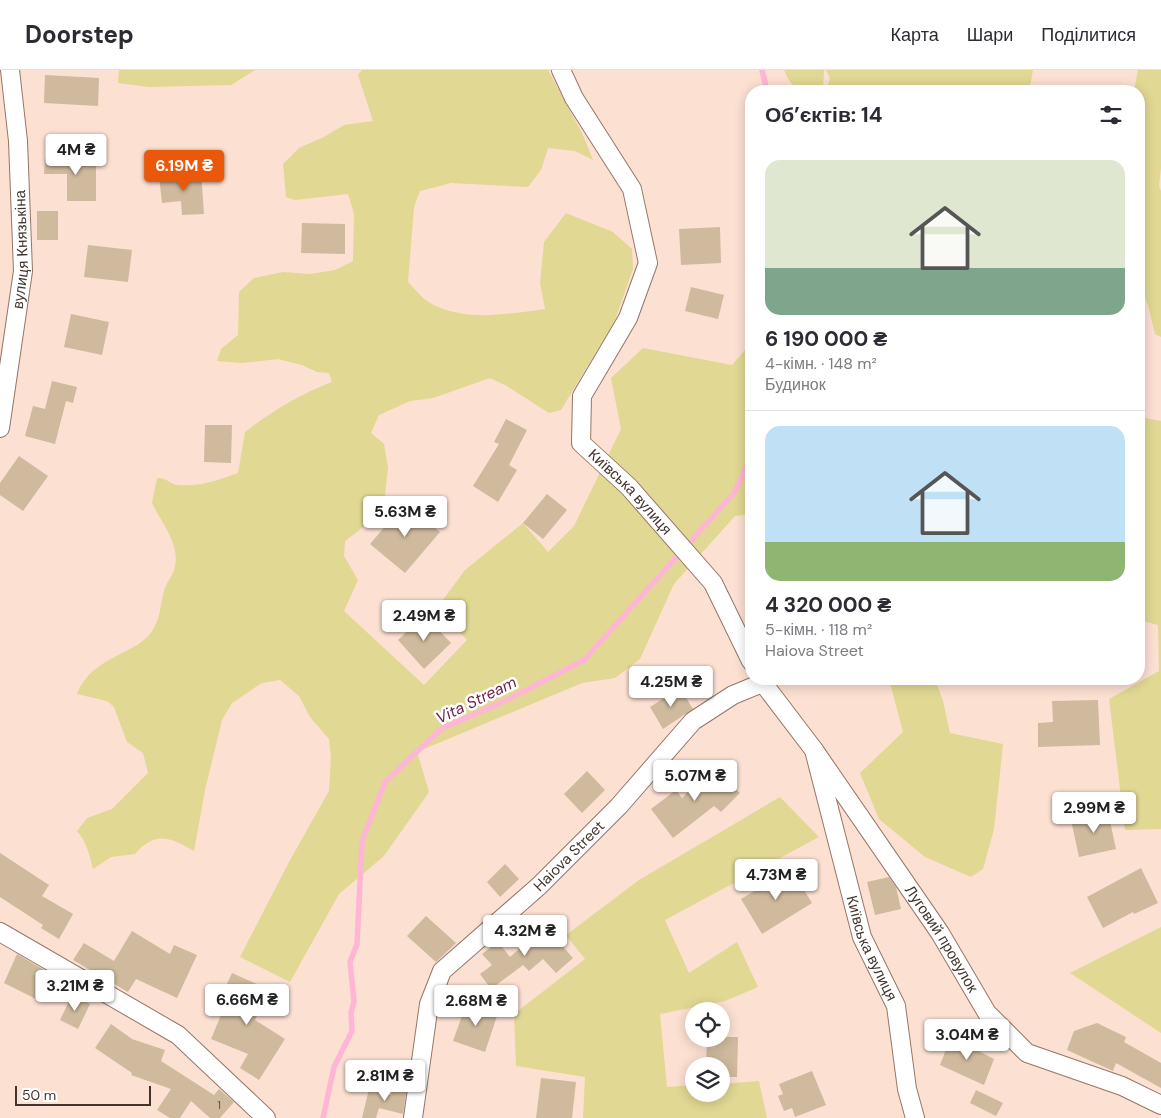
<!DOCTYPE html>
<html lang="uk">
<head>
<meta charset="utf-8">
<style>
	:root { --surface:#fff; --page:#f7f7f7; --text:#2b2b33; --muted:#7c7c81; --line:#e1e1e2; --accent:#ea580c }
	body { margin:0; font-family:"DM Sans",sans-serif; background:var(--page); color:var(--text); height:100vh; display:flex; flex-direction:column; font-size:19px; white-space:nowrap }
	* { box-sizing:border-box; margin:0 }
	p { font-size:16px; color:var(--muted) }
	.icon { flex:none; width:28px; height:28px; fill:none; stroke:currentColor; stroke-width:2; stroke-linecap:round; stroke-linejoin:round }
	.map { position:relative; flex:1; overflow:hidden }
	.panel { position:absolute; left:745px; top:15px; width:400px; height:600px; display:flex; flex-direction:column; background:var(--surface); border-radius:20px; box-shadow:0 2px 12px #0003 }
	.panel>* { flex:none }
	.tools { position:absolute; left:685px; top:932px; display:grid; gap:10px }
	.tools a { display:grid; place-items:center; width:45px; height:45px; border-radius:50%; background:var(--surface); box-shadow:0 2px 12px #0003; font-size:25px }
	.scale { position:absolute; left:15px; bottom:12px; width:136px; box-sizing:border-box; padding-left:5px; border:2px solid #41342d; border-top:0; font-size:14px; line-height:18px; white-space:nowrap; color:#41342d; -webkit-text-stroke:4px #fff; paint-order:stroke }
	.price { position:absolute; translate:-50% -42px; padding:0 11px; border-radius:5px; background:#fff; color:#222; font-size:16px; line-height:32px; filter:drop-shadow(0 1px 2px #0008) }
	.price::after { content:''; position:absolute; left:50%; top:30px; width:15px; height:11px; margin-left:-8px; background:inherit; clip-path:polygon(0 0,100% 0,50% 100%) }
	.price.selected { background:var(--accent); color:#fff }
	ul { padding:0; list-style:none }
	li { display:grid; align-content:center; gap:10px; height:265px; padding:0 20px }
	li+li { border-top:1px solid var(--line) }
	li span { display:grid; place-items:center; height:155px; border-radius:15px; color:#555 }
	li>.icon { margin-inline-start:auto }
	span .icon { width:90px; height:90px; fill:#fffc; stroke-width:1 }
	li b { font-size:21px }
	h2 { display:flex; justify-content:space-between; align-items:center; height:60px; padding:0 20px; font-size:21px }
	header { display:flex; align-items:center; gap:30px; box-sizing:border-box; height:70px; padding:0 25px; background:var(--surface); border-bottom:1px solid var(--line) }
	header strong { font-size:24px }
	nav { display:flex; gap:28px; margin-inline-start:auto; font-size:18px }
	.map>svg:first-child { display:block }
</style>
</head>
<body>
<header>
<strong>Doorstep</strong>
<nav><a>Карта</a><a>Шари</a><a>Поділитися</a></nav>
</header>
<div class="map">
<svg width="1161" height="1048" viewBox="0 0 1161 1048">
	<rect width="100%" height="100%" fill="#fce0d2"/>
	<g fill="#e1d893">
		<path d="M119,0h136l-24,15 -83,2 -30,-4z"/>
		<path d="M362,0h186l34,63 11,27 -18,-9 -27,-3 -7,22 -13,17 -77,-4 -31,8 -6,16 -6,75c6,6 12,14 19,19 33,22 82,13 118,8l-5,-26 4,-41 22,-29 47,19 19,17 1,20 -18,51 -54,90 -12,3 -42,-27 -17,-8 -57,20 -23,3 -31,14 -8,18 13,11 4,24 -5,44 -38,29 -1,15 14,24 -14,31 80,74 43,-45 -30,-32 28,-38 58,-47 25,29 26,-26 47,-97 -10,-51 32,-30 89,17 19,-22v171l-16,2 -61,68 -34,75 -25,19 -33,5 -165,69 12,40 -45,64 -45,38 -49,88 -50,-25 49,-95 40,-71 2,-34 -2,-18 -19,-22 -11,-21 -19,-16 -18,3 -30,20 -10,17 -17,70 -11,61c-24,-14 -39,-20 -59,3l-24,3 -18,12c-4,-15 -6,-27 -16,-38l10,-13 25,-9 36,-36 -5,-20 -16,-11 -13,-35 -7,-6 -30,-7c14,-38 60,-39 75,-63 9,-13 8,-26 12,-40 2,-9 10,-16 11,-25 5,-22 -14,-44 -23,-63l5,-25c10,-1 13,7 22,7 21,2 40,-5 59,-12l7,-41c27,-21 55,-38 87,-50l-3,-9 -12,-1 -15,-7 -24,-6 -36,4 -25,-2 4,-12 17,-14 1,-43 15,-14 29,-6 27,2 25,-4 18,-9 1,-47 -6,-20 -53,6 -9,-3 -3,-33 16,-16 25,-11 20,-12 29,-4 -15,-46z"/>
		<path d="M784,0h40l-1,21c-22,0 -30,1 -39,-21z"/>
		<path d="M826,0h207l-4,21h-203l4,-13z"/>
		<path d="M1138,0h23v98l-2,18 2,5v146l-6,-3 -7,-29 -9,-20v-194h-5z"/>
		<path d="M1145,348l16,3v408l-36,1 -16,-131 50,-28 -1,-46 -19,-5v-143z"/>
		<path d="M889,609h46l8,22 7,32 53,11 -9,85 -11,40 -12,8 -46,-20 -46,-38 -19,-46 43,-41z"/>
		<path d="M780,727l39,40 -154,83 24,53 48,-31 21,45 -33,14 -65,13 7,73 27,-2v9h27v-10l38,-3 8,37h-184l2,-41 -69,-11 -2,-52 71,-55 -19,-24 73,-55z"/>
		<path d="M1161,857v106l-91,-60z"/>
	</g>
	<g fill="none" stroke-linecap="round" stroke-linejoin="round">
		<g stroke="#ffb6d4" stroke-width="5.5">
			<path d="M762,0l5,21"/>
			<path d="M323,1048l11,-51 18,-36 -1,-18 3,-12 -4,-39 7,-18 5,-103 23,-59 56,-53 70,-31 73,-38 150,-167 17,-35"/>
		</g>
	</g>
	<g fill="#cfba9d">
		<path d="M45,5l54,3 -1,28 -54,-3z"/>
		<path d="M45,88h51v43h-29v-27h-23z"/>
		<path d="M201,102l3,42 -22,1 -1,-14 -19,2 -3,-27z"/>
		<rect x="37" y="141" width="21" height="29"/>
		<path d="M302,153l43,1v30l-44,-1z"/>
		<path d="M720,157l1,36 -40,2 -2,-36z"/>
		<path d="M88,175l44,5 -4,32 -44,-5z"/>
		<path d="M691,217l33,8 -6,24 -33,-8z"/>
		<path d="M71,244l38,8 -7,33 -38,-8z"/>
		<path d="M52,311l25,6 -4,16 -7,-2 -11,43 -30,-8 8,-30 12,3z"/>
		<path d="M506,349l21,11 -18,35 8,5 -19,32 -25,-16 26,-42 -5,-2z"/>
		<path d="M205,355h27l-1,38 -27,-1z"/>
		<path d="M19,386l29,20 -25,35 -23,-16v-12z"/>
		<path d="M547,424l20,16 -24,29 -20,-16z"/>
		<path d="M405,433l35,29 -35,41 -35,-29z"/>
		<path d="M424,545l27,28 -27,26 -26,-29z"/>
		<path d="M680,618l13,21 -30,20 -13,-22z"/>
		<path d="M1098,630l2,45 -62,2v-24l15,-1 -1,-21z"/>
		<path d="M713,697l27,26 -19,19 -7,-6 -41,32 -22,-29 25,-19 6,8z"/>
		<path d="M587,701l18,19 -23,23 -18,-19z"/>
		<path d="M1108,742l8,37 -37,8 -8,-37z"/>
		<path d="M0,783l49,32 -7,11 31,18 -14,25 -18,-11 2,-3 -43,-28z"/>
		<path d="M505,794l14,15 -19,18 -13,-15z"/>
		<path d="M1141,798l17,35 -24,11 -1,-2 -30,16 -16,-31z"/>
		<path d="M791,799l21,34 -50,31 -21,-35z"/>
		<path d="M889,807l7,10 5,22 -26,6 -8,-33z"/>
		<path d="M426,846l30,27 -20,19 -29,-26z"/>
		<path d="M545,856l28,32 -17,15 -13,-14 -14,12 -6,-6 -32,24 -11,-15 12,-9 -10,-11 16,-12 12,15z"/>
		<path d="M132,861l38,23 4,-9 23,10 -20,43 -41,-19 -8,13 -55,-32 11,-17 30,18z"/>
		<path d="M17,884l32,19 -13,26 -32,-16z"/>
		<path d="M232,903l38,17 -15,30 30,19 -26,41 -19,-12 8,-14 -37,-15 17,-41 -6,-3z"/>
		<path d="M72,925l18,9 -12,25 -18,-9z"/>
		<path d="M467,932l31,11 -13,39 -32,-11z"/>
		<path d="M1097,953l29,14 -2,5 37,21v25l-45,-25 -3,8 -46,-21 7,-19z"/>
		<path d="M111,954l21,15 33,11 -4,11 53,34 5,-6 15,13 -14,16h-10l-19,-17 -11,17h-10l-13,-8 14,-21 -40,-14 1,-2 -37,-25z"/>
		<path d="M721,967h17l-1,40h-16v-11h-15l1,-27h14z"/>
		<path d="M951,967l43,22 -10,26 -44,-20z"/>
		<path d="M812,1001l14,34 -31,12 -3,-9 -8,3 -6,-15 5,-2 -4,-10z"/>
		<path d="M541,1008l35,4 -4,36h-36z"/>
		<path d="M393,1014l14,3 -4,27 -24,-6 -3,10h-14l7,-29 22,6z"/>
		<path d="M976,1020l27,13 -7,13 -26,-13z"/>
	</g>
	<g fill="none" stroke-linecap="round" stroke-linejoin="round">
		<g stroke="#957667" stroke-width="20">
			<g id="street">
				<path id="s1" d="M561,0l13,28 58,91 16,74 -20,55 -46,78 -1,47 48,44 84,96 38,78"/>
				<path id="s2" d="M0,358l23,-157 -5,-130 -8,-71"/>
				<path id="s3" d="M760,609l54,71 48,187 34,69 11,83 8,29"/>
				<path id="s4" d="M814,680l126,183 47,80 40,40 95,33 39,19"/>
				<path d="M0,862l178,103 88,83"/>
				<path id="s5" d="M413,1048l16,-114 13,-33 97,-85 80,-80 74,-85 40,-26 29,-12"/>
			</g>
		</g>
		<use href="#street" stroke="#fff" stroke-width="18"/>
	</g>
	<g text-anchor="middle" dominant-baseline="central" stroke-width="5" stroke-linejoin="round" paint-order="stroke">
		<g font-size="12" fill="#645649">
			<text x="219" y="1035">1</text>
		</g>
		<g font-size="15" fill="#41342d" stroke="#fff">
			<text stroke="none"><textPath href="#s2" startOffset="180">вулиця Князькіна</textPath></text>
			<text stroke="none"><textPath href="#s1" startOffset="480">Київська вулиця</textPath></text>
			<text stroke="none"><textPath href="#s5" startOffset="322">Haiova Street</textPath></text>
			<text stroke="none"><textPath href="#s4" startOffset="228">Луговий провулок</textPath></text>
			<text stroke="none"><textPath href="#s3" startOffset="296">Київська вулиця</textPath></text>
		</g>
		<g font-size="16" font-style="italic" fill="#701e48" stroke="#fff">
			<text transform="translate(476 630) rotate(-26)">Vita Stream</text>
		</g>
	</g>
</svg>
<div class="tools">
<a><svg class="icon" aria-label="locate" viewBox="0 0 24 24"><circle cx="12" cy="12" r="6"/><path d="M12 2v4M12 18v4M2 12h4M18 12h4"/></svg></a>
<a><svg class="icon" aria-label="layers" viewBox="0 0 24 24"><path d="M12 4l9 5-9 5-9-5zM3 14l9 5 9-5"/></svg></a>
</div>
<div class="scale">50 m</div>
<b class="price" style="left:76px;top:106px">4M ₴</b>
<b class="price selected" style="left:184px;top:122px">6.19M ₴</b>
<b class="price" style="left:405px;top:468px">5.63M ₴</b>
<b class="price" style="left:424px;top:572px">2.49M ₴</b>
<b class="price" style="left:671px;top:638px">4.25M ₴</b>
<b class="price" style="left:695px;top:732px">5.07M ₴</b>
<b class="price" style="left:1094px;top:764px">2.99M ₴</b>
<b class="price" style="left:776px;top:831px">4.73M ₴</b>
<b class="price" style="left:525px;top:887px">4.32M ₴</b>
<b class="price" style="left:75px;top:942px">3.21M ₴</b>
<b class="price" style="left:247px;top:956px">6.66M ₴</b>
<b class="price" style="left:476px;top:957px">2.68M ₴</b>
<b class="price" style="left:967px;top:991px">3.04M ₴</b>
<b class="price" style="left:385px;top:1032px">2.81M ₴</b>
<section class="panel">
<h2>Об’єктів: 14<svg class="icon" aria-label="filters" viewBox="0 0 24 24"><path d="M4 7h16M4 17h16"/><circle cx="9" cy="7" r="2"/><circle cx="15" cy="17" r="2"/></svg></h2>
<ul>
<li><span style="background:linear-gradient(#dfe7d0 70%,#7fa58c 0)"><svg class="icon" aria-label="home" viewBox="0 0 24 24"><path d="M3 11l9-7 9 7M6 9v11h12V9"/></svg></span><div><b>6 190 000 ₴</b><p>4-кімн. · 148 m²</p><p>Будинок</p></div></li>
<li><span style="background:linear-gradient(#bfe0f5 75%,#8fb573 0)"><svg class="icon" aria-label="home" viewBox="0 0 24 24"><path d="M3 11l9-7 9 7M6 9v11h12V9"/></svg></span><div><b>4 320 000 ₴</b><p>5-кімн. · 118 m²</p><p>Haiova Street</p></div></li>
</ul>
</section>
</div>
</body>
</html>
